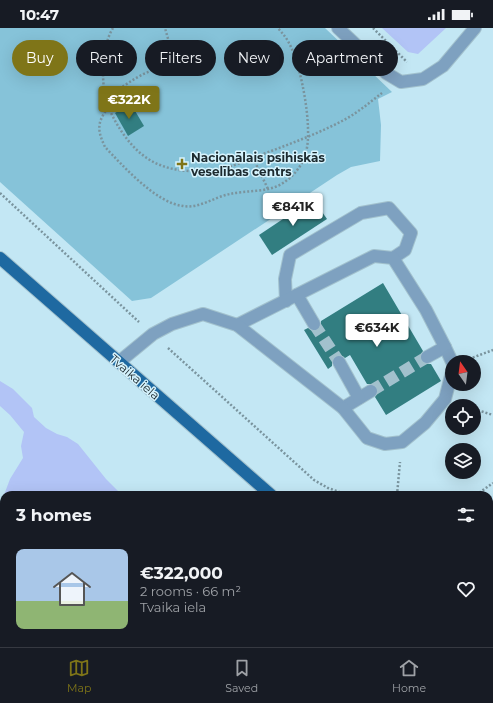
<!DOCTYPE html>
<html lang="en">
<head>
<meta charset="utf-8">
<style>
	:root { --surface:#171b24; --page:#242831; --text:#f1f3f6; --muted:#9ea1a6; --line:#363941; --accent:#7f7518 }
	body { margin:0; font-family:Montserrat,sans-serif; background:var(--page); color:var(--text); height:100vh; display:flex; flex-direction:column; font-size:15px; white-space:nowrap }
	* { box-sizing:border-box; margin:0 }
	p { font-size:13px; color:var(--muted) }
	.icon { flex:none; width:22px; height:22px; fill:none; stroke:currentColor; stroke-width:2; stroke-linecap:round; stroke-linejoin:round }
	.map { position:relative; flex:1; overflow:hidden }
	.side { position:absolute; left:0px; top:463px; width:493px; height:156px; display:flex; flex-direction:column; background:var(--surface); border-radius:12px 12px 0 0; box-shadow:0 4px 16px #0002 }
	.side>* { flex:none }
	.banner { position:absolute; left:12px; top:12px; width:469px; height:36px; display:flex; gap:8px }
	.needle { width:26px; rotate:346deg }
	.buttons { position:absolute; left:445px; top:327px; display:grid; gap:8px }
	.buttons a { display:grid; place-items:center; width:36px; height:36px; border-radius:50%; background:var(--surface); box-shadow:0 4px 16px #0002; font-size:20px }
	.price { position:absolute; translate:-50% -34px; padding:0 9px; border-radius:4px; background:#fff; color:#222; font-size:13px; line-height:26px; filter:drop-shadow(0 1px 2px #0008) }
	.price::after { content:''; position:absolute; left:50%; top:24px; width:12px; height:9px; margin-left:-6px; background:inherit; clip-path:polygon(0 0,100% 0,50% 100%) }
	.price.current { background:var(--accent); color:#fff }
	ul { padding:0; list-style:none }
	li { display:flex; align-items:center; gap:12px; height:100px; padding:0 16px }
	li+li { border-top:1px solid var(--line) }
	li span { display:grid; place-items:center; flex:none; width:112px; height:80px; border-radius:8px; color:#555 }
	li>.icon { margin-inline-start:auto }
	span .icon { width:48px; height:48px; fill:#fffc; stroke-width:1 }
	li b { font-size:17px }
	h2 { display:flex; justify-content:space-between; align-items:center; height:48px; padding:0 16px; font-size:17px }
	.chip { padding:0 14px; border-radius:18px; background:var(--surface); box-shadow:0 4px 16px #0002; font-size:14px; line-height:36px }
	.chip.current { background:var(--accent); color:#fff }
	.status { display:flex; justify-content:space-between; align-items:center; height:28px; padding:0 20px; background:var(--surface); direction:ltr }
	.status svg { height:11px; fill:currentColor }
	.dock { display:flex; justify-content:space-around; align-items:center; height:56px; border-top:1px solid var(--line); background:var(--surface); font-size:11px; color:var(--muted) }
	.dock a { display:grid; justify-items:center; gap:2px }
	.dock .current { color:var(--accent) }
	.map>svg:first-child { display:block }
</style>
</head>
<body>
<div class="status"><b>10:47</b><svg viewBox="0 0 49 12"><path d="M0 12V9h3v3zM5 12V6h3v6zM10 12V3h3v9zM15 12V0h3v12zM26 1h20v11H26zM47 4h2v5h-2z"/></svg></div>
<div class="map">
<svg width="493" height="619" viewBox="0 0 493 619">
	<rect width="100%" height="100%" fill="#c3e7f4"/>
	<path fill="#86c3d9" d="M0,0h325l67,64 -14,7 3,26 -1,36 -29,6 -14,8 -186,123 -19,3 -132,-119z"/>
	<g fill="#b2c4f6">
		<path d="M382,0h64l-28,26 -10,-2z"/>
		<path d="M0,353l13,8 19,19 2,9 12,11 11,6 10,3 11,7 28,35 16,16h-118l6,-16 13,-21 -2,-12 3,-14 -14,-17 -10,-9z"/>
		<path d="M4,468v81l-4,-16v-53z"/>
		<path d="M46,615h281l3,4h-279z"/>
	</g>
	<g fill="#327e81">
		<path d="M131,76l13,22 -16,10 -13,-23z"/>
		<path d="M313,171l14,20 -55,36 -13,-20z"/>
		<path d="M383,255l40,68 -3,5 1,5 5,3h5l10,17 -55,34 -11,-18 3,-6 -1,-4 -6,-3h-4l-17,-29 -5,3 -5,-3 -5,1 -3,5v5l-4,3 -24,-39 4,-2 6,3 4,-1 3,-3v-6z"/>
	</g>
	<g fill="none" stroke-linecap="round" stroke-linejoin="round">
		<g stroke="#a2c1cd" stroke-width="12" stroke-dasharray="12 6" stroke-linecap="butt">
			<path d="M314,296l25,38"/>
			<path d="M371,363l56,-34"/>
		</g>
		<g stroke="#a2c1cd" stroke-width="14">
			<g id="minor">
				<path d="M338,0l48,45 15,9 22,-3 20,-13 32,-38"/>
				<path d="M297,267l17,29"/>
				<path d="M286,273l-1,-22 5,-24 71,-42 28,-5 22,25 -6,17 -12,8"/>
				<path d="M237,297l137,-69 19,2 33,52 19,37 -18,10"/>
				<path d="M445,319l7,15"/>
				<path d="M119,334l34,-28 19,-10 31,-10 34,11 106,83 28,-17"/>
				<path d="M339,334l20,36"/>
				<path d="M343,380l24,30 18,6 17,-2 23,-19 20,-24 7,-27"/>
				<path d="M489,484l4,-3"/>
				<path d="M489,506l4,-9"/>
				<path d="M489,559l4,5"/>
				<path d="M0,603l4,3"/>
				<path d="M16,615l5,4"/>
			</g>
		</g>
		<g stroke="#a2c1cd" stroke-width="14">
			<g id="major">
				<path d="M0,230l271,237"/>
				<path d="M489,575l4,1"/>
			</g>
		</g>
		<g stroke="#7a949e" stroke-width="2.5" stroke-dasharray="2 2" stroke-linecap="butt">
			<path d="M113,0c-13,21 -13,64 -2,85 11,22 26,43 49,52 15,6 33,7 48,6 19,-2 38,-10 55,-17 27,-10 54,-20 79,-33 14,-7 27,-18 40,-28"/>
			<path d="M373,0l34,34"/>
			<path d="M297,33l41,-8"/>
			<path d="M106,70c11,-7 21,-15 32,-21 16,-10 24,-4 34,-24l-7,-25"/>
			<path d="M108,80c-11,14 -11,22 -3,39 18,19 51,56 78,59 16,3 31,-9 47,-12 16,-4 38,-1 53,-11 11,-7 20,-18 23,-31 7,-24 -5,-88 -17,-109 -3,-6 -7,-10 -11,-15"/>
			<path d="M253,130l15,31"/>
			<path d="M0,165l139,129"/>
			<path d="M168,320l146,132 14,8 20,7"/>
			<path d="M469,331l24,-9"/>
			<path d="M474,381l19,6"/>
			<path d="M397,467l3,-33"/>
			<path d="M476,467l17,-12"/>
		</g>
		<use href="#minor" stroke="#7ea1c0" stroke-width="12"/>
		<use href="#major" stroke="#1e69a1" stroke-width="12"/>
	</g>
	<path fill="#7f7518" stroke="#d6f3fd" stroke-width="1.5" d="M180 130h4v4h4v4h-4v4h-4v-4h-4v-4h4z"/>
	<g text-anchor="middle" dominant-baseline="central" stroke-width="3" stroke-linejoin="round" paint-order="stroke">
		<g font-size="12" font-weight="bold" fill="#1c2a2f" stroke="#d6f3fd" text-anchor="start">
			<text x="191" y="129">Nacionālais psihiskās<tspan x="191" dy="14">veselības centrs</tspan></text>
		</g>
		<g font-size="12" fill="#1c2a2f" stroke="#d6f3fd">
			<text transform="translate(135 349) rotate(41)">Tvaika iela</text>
		</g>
	</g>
</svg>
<div class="buttons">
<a><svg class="needle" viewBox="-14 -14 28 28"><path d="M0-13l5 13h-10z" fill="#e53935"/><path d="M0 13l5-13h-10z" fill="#9ea1a6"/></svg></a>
<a><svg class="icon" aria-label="locate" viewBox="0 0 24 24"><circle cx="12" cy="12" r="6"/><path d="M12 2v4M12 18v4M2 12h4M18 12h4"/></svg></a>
<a><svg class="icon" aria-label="layers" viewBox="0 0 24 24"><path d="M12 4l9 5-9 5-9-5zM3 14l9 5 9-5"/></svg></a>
</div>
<b class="price current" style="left:129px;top:92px">€322K</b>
<b class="price" style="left:293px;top:199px">€841K</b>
<b class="price" style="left:377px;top:320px">€634K</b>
<div class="banner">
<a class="chip current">Buy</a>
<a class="chip">Rent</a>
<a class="chip">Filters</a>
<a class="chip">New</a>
<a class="chip">Apartment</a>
</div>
<section class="side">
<h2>3 homes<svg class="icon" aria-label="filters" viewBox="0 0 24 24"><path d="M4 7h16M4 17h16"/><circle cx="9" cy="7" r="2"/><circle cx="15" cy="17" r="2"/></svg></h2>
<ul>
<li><span style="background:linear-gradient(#a9c7e8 65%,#8fb573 0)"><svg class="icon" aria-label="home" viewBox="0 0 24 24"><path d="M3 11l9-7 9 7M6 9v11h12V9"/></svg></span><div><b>€322,000</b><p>2 rooms · 66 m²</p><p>Tvaika iela</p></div><svg class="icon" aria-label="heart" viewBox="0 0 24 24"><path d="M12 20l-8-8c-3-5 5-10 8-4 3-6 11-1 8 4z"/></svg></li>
</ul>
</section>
</div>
<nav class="dock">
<a class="current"><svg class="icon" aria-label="map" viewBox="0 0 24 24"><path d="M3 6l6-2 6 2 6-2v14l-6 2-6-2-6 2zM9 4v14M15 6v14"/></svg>Map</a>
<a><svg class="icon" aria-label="saved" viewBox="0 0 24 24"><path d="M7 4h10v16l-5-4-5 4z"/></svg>Saved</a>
<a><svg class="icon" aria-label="home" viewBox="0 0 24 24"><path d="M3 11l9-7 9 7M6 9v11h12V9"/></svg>Home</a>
</nav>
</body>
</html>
